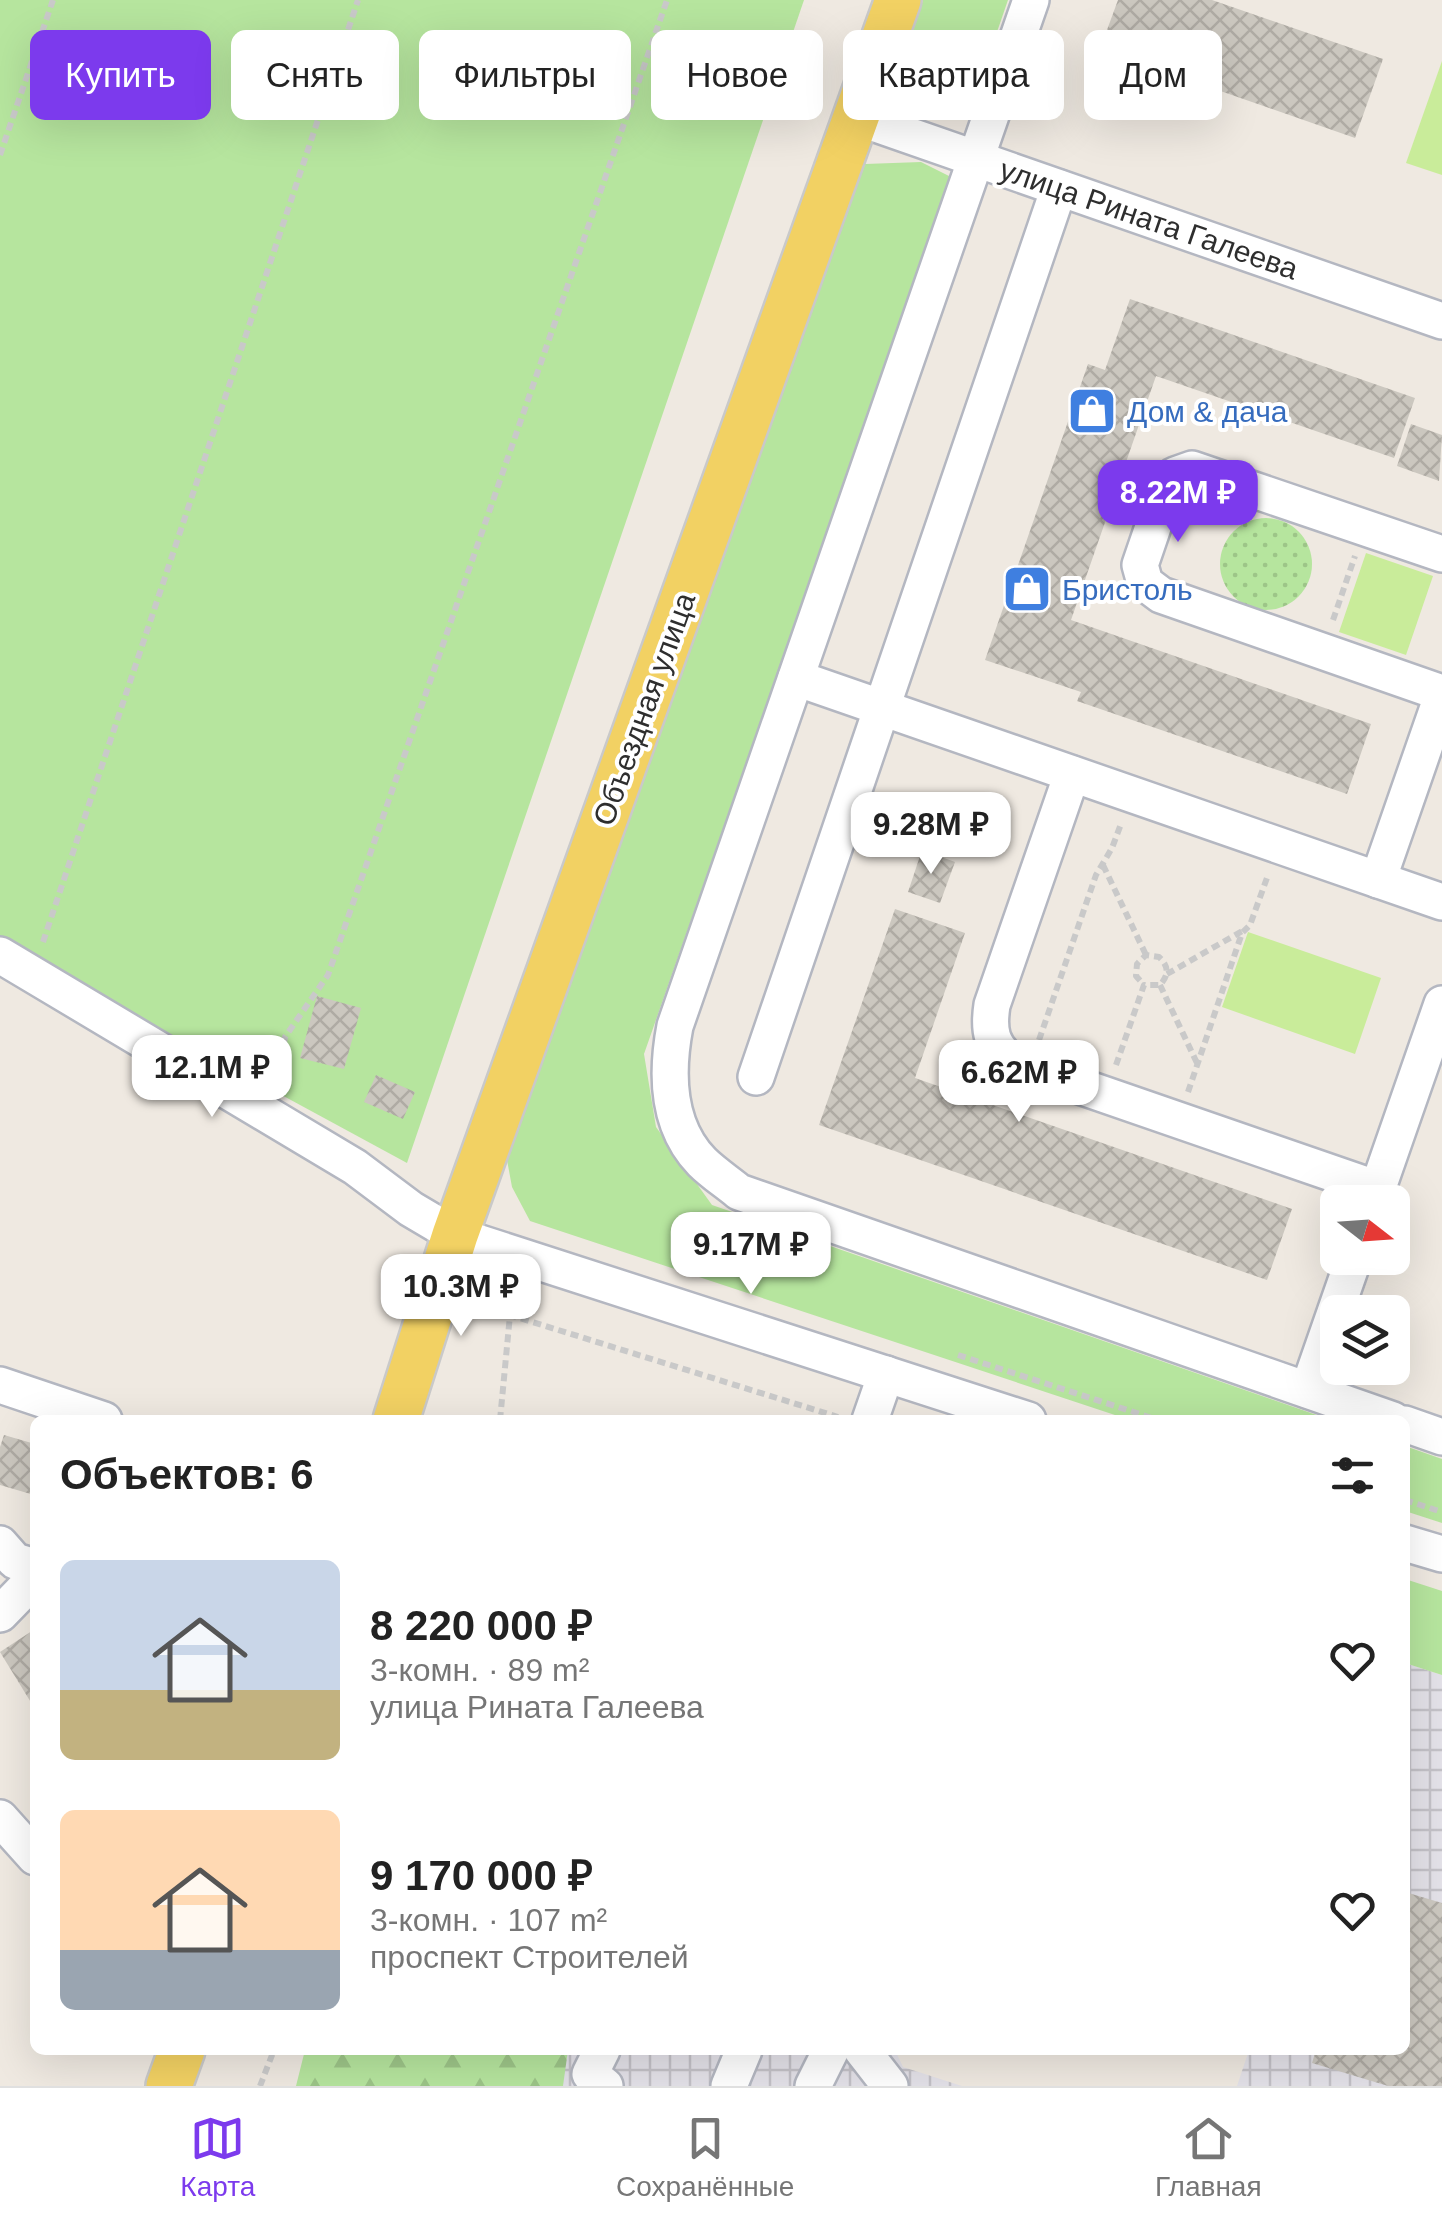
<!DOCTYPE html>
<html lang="ru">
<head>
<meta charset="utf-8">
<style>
	:root { --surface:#fff; --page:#f2f2f2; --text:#222; --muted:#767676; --line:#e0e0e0; --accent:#7c3aed }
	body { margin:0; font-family:Arial,sans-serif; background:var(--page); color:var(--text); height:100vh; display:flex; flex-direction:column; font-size:38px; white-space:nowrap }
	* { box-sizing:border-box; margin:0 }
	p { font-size:32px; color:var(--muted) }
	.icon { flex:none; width:55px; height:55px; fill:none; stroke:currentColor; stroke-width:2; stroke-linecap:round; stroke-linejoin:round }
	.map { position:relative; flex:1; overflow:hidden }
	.details { position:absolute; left:30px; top:1415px; width:1380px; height:640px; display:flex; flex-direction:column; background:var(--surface); border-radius:15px; box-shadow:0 10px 40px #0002 }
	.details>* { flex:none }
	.banner { position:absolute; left:30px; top:30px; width:1382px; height:90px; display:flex; gap:20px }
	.needle { width:65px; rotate:107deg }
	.tools { position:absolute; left:1320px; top:1185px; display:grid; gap:20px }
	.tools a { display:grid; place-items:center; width:90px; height:90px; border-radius:15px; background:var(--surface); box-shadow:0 10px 40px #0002; font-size:50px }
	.price { position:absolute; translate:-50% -85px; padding:0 22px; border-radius:20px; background:#fff; color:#222; font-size:32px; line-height:65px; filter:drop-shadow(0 2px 5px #0008) }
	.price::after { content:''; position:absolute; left:50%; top:60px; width:30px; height:22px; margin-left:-15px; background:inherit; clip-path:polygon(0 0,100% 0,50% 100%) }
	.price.selected { background:var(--accent); color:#fff }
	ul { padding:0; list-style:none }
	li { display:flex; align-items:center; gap:30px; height:250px; padding:0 30px }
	li span { display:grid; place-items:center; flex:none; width:280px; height:200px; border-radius:15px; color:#555 }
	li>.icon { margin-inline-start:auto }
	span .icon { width:120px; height:120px; fill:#fffc; stroke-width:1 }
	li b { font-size:42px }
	h2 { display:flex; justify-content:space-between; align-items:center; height:120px; padding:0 30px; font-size:42px }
	.chip { padding:0 35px; border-radius:15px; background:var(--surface); box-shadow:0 10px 40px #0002; font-size:35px; line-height:90px }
	.chip.selected { background:var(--accent); color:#fff }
	.tab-bar { display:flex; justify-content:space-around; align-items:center; height:140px; border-top:2px solid var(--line); background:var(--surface); font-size:28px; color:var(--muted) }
	.tab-bar a { display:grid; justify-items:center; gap:5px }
	.tab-bar .selected { color:var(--accent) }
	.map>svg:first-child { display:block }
</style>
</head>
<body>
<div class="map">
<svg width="1442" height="2086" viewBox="0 0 1442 2086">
	<defs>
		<pattern id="industrial-grid" width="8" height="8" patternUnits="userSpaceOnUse" patternTransform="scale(2.5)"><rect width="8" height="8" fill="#e3e1e8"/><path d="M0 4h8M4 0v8" fill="none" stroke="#c3c1c7"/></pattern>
		<pattern id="forest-firs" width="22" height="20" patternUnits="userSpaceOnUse" patternTransform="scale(2.5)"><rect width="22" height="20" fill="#b6e59e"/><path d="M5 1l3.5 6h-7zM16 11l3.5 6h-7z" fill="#9dc588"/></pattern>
		<pattern id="park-dots" width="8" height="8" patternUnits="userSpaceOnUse" patternTransform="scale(2.5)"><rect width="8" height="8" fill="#b6e59e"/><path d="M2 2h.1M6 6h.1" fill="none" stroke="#9dc588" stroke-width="1.8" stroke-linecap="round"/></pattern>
		<pattern id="building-cross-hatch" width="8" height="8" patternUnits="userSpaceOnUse" patternTransform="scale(2.5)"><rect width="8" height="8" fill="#cbc7bf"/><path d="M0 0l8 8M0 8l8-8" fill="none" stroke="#afaba4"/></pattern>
	</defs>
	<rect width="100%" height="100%" fill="#efe9e1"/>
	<g fill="url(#industrial-grid)">
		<path d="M1405,1663l37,12v411h-205l12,-36h156z"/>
		<path d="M515,2050h380l8,17 59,19h-402z"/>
	</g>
	<g fill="#b6e59e">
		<path d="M0,0h804l-397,1163 -407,-221z"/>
		<path d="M923,0h85l-40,116c-41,-1 -51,-9 -71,-43z"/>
		<path d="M921,162l28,14 1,7 -306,871 12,73 56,78 619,215h-201l-600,-199 -18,-34 -5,-27 347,-987 11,-9z"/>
		<path d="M1405,1446l37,13v64l-37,-12z"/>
		<path d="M1405,1579l37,12v84l-37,-12z"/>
	</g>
	<path fill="url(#forest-firs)" d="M305,2050h263l-5,36h-267z"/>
	<circle fill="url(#park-dots)" cx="1266" cy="564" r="46"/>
	<g fill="#c9ec9a">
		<path d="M1442,61v114l-36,-12z"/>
		<path d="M1366,553l67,23 -27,79 -67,-23z"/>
		<path d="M1248,932l133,46 -26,76 -133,-47z"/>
	</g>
	<g fill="url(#building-cross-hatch)">
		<path d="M1118,0h94l171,59 -28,79 -255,-89z"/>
		<path d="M1130,299l285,99 -21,60 -238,-82 -85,244 300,104 -24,70 -270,-93 4,-9 -96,-32 103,-296 17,6z"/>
		<path d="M1411,424l31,11 -3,46 -42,-15z"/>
		<path d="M922,850l33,12 -15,41 -32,-11z"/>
		<path d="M895,909l70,24 -50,145 377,131 -25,71 -448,-155z"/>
		<path d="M317,996l44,12 -17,61 -44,-11z"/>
		<path d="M376,1075l39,17 -12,27 -39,-17z"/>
		<path d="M4,1435l31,9 -1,51 -34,-10v-38z"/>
		<path d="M35,1629v80l-35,-57z"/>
		<path d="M1405,1892l37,11v183h-54l-76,-23 4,-13h89z"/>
	</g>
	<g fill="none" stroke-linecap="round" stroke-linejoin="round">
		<g stroke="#b4b7c1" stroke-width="40">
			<g id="minor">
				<path d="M1031,0l-356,1026c-9,47 -9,99 27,136 11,11 25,20 37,30l654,228"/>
				<path d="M856,117l586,204"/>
				<path d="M1442,554l-250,-85 -17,6 -7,8 -28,82 5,18 16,12 281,98"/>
				<path d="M796,678l646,224"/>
				<path d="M1072,774l-80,231c-4,26 -1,41 21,58l365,126"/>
				<path d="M1378,880l64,-184"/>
				<path d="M0,955l355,212 56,42 44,26 573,185"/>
				<path d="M756,1077l303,-889"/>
				<path d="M1373,1202l69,-198"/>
				<path d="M0,1385l104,35"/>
				<path d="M1308,1390l46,-132"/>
				<path d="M870,1420l16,-46"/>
				<path d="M1405,1424l37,13"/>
				<path d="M1405,1543l37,11"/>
				<path d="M0,1544l15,17 20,6"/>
				<path d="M0,1614l35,-36"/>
				<path d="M0,1818l35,39"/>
				<path d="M602,2050l-12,24 15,12"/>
				<path d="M862,2050l28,36"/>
				<path d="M729,2086l15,-36"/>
				<path d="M813,2086l18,-36"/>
			</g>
		</g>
		<g stroke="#c9c9c9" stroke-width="50">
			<g id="major">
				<path d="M396,1420l59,-185 443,-1235"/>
				<path d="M169,2086l13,-36"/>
			</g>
		</g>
		<g stroke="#c9c9c9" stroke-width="6" stroke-dasharray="8 5" stroke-linecap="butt">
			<path d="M0,155l53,-155"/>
			<path d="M1333,620l22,-64"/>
			<path d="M1103,865l43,90"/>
			<path d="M43,942l315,-942"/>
			<path d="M1167,974l77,-44"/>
			<path d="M1160,985l37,78"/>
			<path d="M1039,1040l57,-165 16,-27 9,-24"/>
			<path d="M1116,1065l28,-80h16c9,-10 9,-19 -1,-28l-13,-2 -9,9 -1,12 8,9"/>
			<path d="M278,1082l7,-45 43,-62 339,-975"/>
			<path d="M1188,1092l54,-159 8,-8 18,-50"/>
			<path d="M958,1355l200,65"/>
			<path d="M500,1420l10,-105 328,102"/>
			<path d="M1405,1500l37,12"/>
			<path d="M260,2086l14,-36"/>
		</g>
		<use href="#minor" stroke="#fff" stroke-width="35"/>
		<use href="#major" stroke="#f2d163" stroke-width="45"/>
	</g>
	<defs>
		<g id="shop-square" transform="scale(2.5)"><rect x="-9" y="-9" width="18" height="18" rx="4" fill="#3f7fe0" stroke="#fff"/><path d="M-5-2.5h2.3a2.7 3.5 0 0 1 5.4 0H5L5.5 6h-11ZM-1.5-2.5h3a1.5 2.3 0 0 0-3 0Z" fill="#fff"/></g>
	</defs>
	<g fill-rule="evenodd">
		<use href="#shop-square" x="1092" y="411"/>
		<use href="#shop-square" x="1027" y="589"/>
	</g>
	<g text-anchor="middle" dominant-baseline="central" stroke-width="8" stroke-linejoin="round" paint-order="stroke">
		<g font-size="30" fill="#2e2e2e" stroke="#fff">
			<text transform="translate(1149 219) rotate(19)">улица Рината Галеева</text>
			<text transform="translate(644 709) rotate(-70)">Объездная улица</text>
		</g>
		<g font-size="30" fill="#366cbe" stroke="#fff" text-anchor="start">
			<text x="1127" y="411">Дом &amp; дача</text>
			<text x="1062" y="589">Бристоль</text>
		</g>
	</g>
</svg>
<div class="tools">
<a><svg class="needle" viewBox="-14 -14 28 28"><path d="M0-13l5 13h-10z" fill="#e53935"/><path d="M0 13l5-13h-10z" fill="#767676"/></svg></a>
<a><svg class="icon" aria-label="layers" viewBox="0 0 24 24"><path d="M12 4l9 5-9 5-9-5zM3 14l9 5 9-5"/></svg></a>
</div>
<b class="price selected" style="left:1178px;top:545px">8.22M ₽</b>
<b class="price" style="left:931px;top:877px">9.28M ₽</b>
<b class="price" style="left:212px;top:1120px">12.1M ₽</b>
<b class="price" style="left:1019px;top:1125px">6.62M ₽</b>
<b class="price" style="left:751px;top:1297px">9.17M ₽</b>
<b class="price" style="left:461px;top:1339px">10.3M ₽</b>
<div class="banner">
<a class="chip selected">Купить</a>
<a class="chip">Снять</a>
<a class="chip">Фильтры</a>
<a class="chip">Новое</a>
<a class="chip">Квартира</a>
<a class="chip">Дом</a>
</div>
<section class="details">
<h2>Объектов: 6<svg class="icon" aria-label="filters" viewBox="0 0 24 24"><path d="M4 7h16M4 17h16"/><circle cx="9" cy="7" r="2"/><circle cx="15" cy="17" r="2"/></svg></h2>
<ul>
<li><span style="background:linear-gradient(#c9d6e8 65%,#c2b280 0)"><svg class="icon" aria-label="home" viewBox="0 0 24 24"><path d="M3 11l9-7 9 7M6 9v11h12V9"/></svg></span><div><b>8 220 000 ₽</b><p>3-комн. · 89 m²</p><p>улица Рината Галеева</p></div><svg class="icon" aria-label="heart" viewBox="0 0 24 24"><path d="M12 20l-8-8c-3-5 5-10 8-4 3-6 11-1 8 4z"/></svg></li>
<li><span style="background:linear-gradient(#ffd9b3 70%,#9aa5b1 0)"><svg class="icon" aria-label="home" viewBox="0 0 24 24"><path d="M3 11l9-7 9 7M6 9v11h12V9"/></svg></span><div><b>9 170 000 ₽</b><p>3-комн. · 107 m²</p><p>проспект Строителей</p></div><svg class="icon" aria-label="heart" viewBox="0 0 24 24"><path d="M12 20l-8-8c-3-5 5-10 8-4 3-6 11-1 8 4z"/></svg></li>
</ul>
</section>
</div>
<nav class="tab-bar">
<a class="selected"><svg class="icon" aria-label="map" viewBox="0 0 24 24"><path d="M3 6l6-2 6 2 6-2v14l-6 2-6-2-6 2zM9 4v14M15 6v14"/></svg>Карта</a>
<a><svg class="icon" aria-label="saved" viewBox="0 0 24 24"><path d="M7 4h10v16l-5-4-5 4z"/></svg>Сохранённые</a>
<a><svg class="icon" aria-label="home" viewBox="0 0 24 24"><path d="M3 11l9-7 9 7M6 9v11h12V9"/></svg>Главная</a>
</nav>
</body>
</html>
